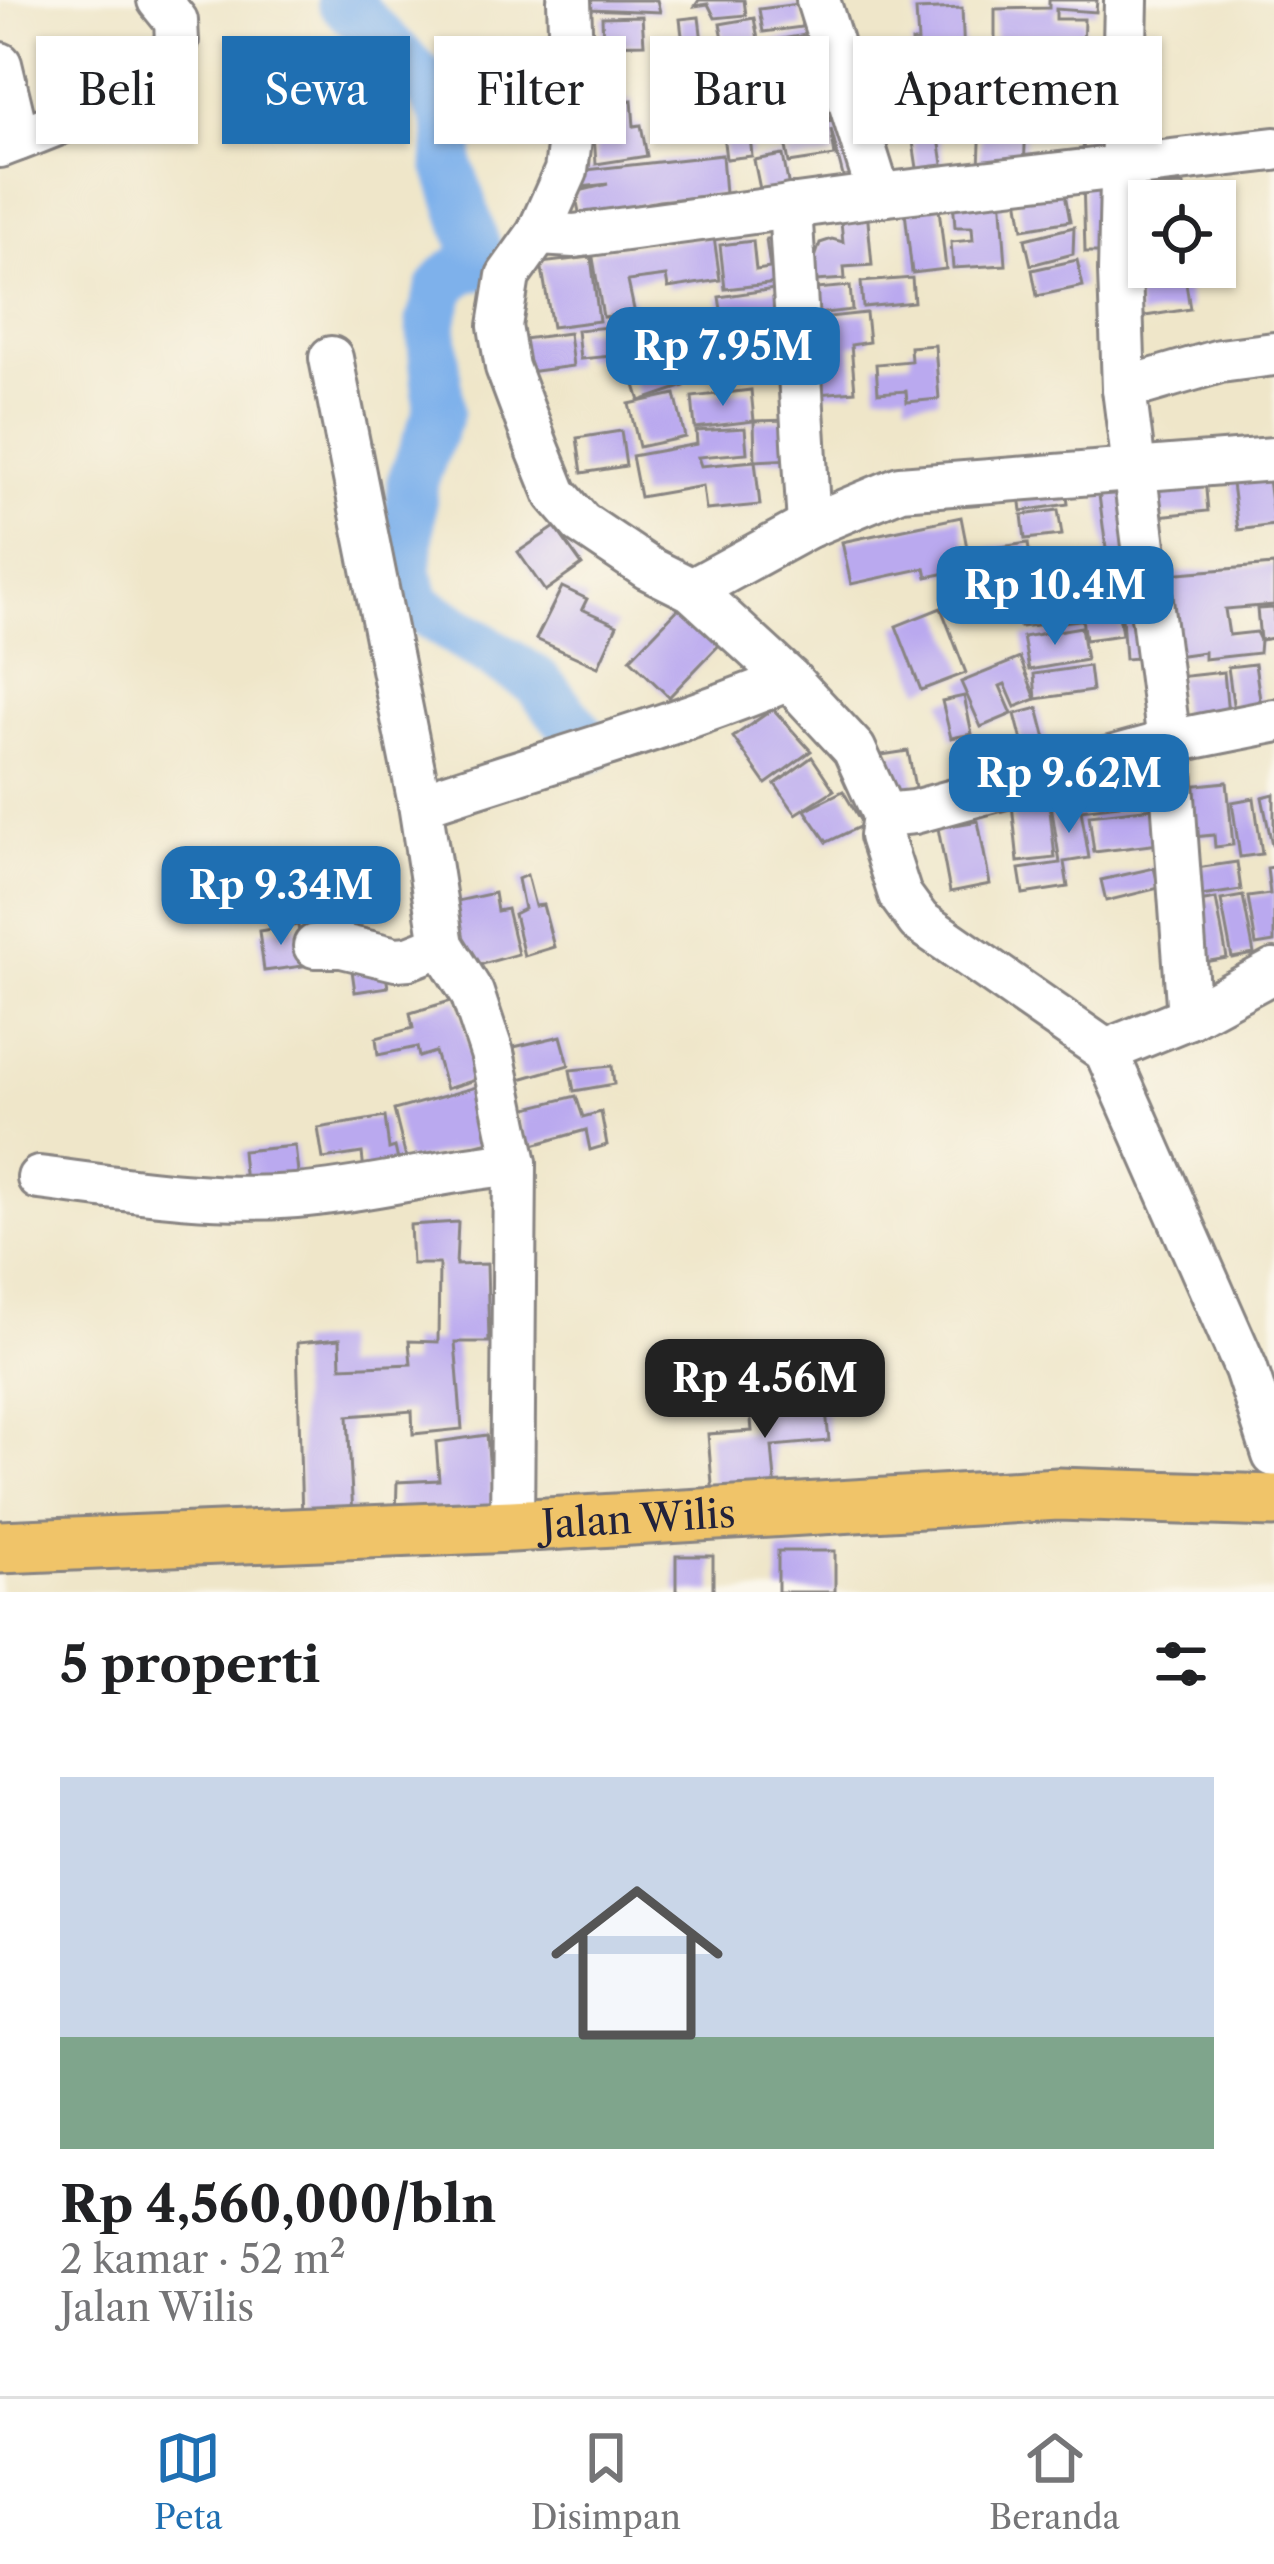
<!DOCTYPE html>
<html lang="id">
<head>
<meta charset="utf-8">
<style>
	:root { --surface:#fff; --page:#f6f6f6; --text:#202124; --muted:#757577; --line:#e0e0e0; --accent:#1f6fb2 }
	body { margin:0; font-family:"Libre Caslon Text",serif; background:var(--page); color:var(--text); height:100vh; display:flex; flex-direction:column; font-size:45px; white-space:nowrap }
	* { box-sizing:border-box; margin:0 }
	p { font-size:39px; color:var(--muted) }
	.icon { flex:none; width:66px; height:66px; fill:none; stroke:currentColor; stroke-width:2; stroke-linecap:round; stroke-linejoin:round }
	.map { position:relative; height:1592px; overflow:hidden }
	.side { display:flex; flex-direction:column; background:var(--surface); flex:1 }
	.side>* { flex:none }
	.top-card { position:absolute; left:36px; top:36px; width:1203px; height:108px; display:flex; gap:24px }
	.buttons { position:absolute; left:1128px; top:180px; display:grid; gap:24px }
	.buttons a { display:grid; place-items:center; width:108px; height:108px; border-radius:0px; background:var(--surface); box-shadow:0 3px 9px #0004; font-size:60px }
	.price { position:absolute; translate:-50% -102px; padding:0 27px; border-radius:24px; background:var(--accent); color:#fff; font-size:39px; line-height:78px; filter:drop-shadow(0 3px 6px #0008) }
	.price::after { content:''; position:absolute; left:50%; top:72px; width:36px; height:27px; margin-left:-18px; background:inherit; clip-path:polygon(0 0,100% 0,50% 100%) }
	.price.on { background:#222; color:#fff }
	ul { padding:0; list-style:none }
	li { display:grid; align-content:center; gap:24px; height:636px; padding:0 60px }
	li span { display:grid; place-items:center; height:372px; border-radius:0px; color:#555 }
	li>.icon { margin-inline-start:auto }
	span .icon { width:216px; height:216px; fill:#fffc; stroke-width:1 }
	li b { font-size:51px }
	h2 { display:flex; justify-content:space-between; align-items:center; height:144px; padding:0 60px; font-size:51px }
	.chip { padding:0 42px; border-radius:0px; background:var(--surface); box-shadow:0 3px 9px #0004; font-size:42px; line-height:108px }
	.chip.on { background:var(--accent); color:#fff }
	.dock { display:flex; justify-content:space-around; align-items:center; height:168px; border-top:3px solid var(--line); background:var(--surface); font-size:33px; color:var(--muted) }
	.dock a { display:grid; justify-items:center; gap:6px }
	.dock .on { color:var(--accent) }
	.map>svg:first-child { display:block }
</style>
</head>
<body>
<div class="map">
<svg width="1274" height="1592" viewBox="0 0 1274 1592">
	<rect width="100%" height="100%" fill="#fbf7ec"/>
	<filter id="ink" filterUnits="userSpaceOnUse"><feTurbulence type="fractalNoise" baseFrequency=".00833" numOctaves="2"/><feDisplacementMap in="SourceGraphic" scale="24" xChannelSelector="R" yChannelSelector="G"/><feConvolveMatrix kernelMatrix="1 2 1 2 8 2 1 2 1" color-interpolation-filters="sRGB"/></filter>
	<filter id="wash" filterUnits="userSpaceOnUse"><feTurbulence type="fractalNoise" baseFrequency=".004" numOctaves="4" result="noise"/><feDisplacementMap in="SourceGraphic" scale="48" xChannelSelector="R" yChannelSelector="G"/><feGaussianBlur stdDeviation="2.7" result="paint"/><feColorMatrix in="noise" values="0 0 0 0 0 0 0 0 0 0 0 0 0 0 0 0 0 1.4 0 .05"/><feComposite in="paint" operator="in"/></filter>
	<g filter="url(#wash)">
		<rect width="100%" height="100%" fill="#efe6c9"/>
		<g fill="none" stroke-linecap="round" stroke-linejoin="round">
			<path stroke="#7eb1eb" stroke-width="51" d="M342,0l86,86 17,26 5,18 -2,34 33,101 -17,3 -15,10 -8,11 -10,32 8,90 -26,69 -7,93 11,33 119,75 54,66"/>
		</g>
		<g id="blocks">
			<g fill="#baa9ef">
				<path d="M591,0h66l3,12 -70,-3z"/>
				<path d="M699,0h45l2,15 -31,3 -7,-14 -13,2z"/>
				<path d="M1049,0h48l-1,12 -40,-3v10h28l-2,63 -27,-1 1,-39 -61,1v-34l54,-1z"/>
				<path d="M799,4l3,23 -39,5 -4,-23z"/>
				<path d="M962,8l2,50 -23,2 6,43 -28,4 -10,-44 23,-2h-19l-1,-19h6l-2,-32z"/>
				<path d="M642,16l2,28 -41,1 -1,-28z"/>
				<path d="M699,17l3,25 -19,2 -3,-25z"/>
				<path d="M754,18l6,32 -33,7 -7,-33z"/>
				<path d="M811,34l6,27 -42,8 -5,-28z"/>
				<path d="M713,40l7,25 -44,12 -7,-25z"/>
				<path d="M990,59l42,5 -7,54 -41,-5z"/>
				<path d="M732,63l15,43 5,50 -26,3 -6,-50 -30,3 -4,-30z"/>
				<path d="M906,64l5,31 -30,4 23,-1 4,28 -41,6 -6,-62z"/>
				<path d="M820,65l25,51 -63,9 -9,-50z"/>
				<path d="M975,68l3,25 -29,3 -3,-25z"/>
				<path d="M1037,81l41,8 -12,46 -38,-6z"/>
				<path d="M1085,94l34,2 -2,63 -34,-1z"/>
				<path d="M632,100l2,26 7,-1 6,31 -51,8 -4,-59z"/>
				<path d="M853,117l14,57 -23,6 -13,-51 4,27 -46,7 -6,-33z"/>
				<path d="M981,121l45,2 -2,46 -45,-2z"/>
				<path d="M937,125l8,52 -26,4 -8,-52z"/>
				<path d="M722,155l3,39 -66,7 -79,16 -5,-25 33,-8 -36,4 -4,-16z"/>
				<path d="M783,155l6,33 -28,6 -7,-34z"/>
				<path d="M1115,175v77h-30l-2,-76z"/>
				<path d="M1063,183l7,38 -47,8 -6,-38z"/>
				<path d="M1184,185v16h-35v49l-21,1 -2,-64z"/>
				<path d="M1001,193l5,72 -53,3 -2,-26 22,-2 -1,-13h-17l-2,-29z"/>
				<path d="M938,200l8,69 -34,4 -8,-70z"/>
				<path d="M867,210l5,55 -28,2 1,12 -44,3 -2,-26 17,-1 4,-12 12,-4 11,3 -3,-30z"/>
				<path d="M1074,227l-1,27 -42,11 -6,-26z"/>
				<path d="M714,237l6,43 -52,8 -2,-12 -38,5 13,62 -27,7 -5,-23 3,29 -32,3 -3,-29 32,-3 -2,-8 20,-5 -24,3 -11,-65z"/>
				<path d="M780,237l6,45 -61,7 -5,-44 33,-4 3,29 14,-2 -4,-29z"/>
				<path d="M591,257l8,64 -47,6 -11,-64z"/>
				<path d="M1077,260l6,26 -46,10 -5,-26z"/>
				<path d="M1184,270l6,39 -51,8 -6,-39z"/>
				<path d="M912,278l2,24 -51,5 -2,-25z"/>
				<path d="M850,286l2,24 -46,5 -2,-25z"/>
				<path d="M788,287l2,77 -75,10 -4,-32 15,-2 -7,-43z"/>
				<path d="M866,313l3,29 -18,3 4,46 -38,3 -7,-75z"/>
				<path d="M569,333l4,33 -53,7 -4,-33z"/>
				<path d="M935,345l4,54 -32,3 -1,-11 -28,2 -2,-29 35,-3 -1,-14z"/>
				<path d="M671,349l13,37 -44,15 -12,-38z"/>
				<path d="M751,390l3,31 -59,7 -3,-31z"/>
				<path d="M675,394l10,43 -46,10 -10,-43z"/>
				<path d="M790,420l2,39 -37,2 -1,-40z"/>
				<path d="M745,428l2,25 -49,4 3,9 54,-5 5,44 -54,5 -3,-24 -63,11 -8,-41 65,-12 -1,-13z"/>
				<path d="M621,431l5,35 -44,7 -5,-35z"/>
				<path d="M1204,468l4,43 -61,6 -5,-43z"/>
				<path d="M1267,472l7,53 -36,5 -7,-54z"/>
				<path d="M1065,480l3,24 -46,7 -3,-25z"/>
				<path d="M1132,490l9,70 -33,4 -9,-69z"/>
				<path d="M1058,510l4,25 -37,4 -3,-24z"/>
				<path d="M961,517l10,51 -44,9 -2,-9 -74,16 -9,-42z"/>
				<path d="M555,527l27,38 -37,26 -27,-39z"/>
				<path d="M1028,543l3,23 73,-9 3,23 7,1 8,54 -37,5 -6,-44 1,24 -60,7 -5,-37 -23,3 -6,-44z"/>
				<path d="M1274,565v40l-49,4 4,26 27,-3 4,8 -1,13 -55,6v-7l-29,4 -20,-81z"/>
				<path d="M562,587l25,12 -5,10 35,16 -19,42 -62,-28z"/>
				<path d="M1146,601l5,56 -26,2 -4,-56z"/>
				<path d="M681,606l40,37 -52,54 -39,-38z"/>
				<path d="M941,608l25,65 -45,17 -25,-64z"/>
				<path d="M1274,608v30l-14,2 -3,-31z"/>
				<path d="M1081,627l5,33 -57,10 -6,-33z"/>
				<path d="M1020,658l16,41 -21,8 -10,-23 -5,2 12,28 -31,13 -20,-45z"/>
				<path d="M1255,664l6,43 -27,4 -6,-44z"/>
				<path d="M1089,666l3,25 -56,8 -2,-25z"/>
				<path d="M1224,672l4,43 -46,5 -5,-43z"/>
				<path d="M964,696l8,38 -21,4 -9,-37z"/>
				<path d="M1038,708l15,58 -23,6 -15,-58z"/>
				<path d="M773,709l38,42 -45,33 -33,-47z"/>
				<path d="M980,741l9,41 -18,4 -9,-41z"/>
				<path d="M908,751l10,52 -32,6 -11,-53z"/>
				<path d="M812,757l22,33 -38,24 -21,-30z"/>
				<path d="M1116,780l3,25 -38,5 8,48 -25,4 4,25 -45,7 -4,-25 41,-6 -9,-59 29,-4 -2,-15z"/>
				<path d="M1227,782l6,63 -18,2 -1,-12 -31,3 -5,-51z"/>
				<path d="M843,791l20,34 -36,17 -22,-32z"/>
				<path d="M1274,794v51h-2l-10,-48z"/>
				<path d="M1254,798l8,56 -22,3 -8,-55z"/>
				<path d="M1049,800l6,58 -37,4 -6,-58z"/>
				<path d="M1163,807l4,36 -73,9 -5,-37z"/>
				<path d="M978,821l12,63 -40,8 -12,-64z"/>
				<path d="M1237,862l4,28 -54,8 -4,-28z"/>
				<path d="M1274,867v75l-18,3 -8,-48 22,-3 -3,-26z"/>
				<path d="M1154,868l5,20 -53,13 -5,-21z"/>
				<path d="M527,875l8,31 8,-1 11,42 -30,9 -10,-42 10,-5 -6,-30z"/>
				<path d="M494,893l3,18 10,-2 11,45 -49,14 -21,-65z"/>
				<path d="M1243,896l11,58 -22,4 -11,-58z"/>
				<path d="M1216,899l11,59 -23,4 -11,-59z"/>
				<path d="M298,925l5,41 -39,5 -5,-40z"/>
				<path d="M383,960l5,27 -33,5 -4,-29z"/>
				<path d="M457,999l19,81 -30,9 -11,-37 -16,5 -2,-10 -39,8 -2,-17 37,-10 -3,-15z"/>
				<path d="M561,1036l8,29 -49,14 -6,-32z"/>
				<path d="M612,1066l2,18 -40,7 -4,-21z"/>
				<path d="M480,1086l14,55 -87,21 -13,-52z"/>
				<path d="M576,1096l7,21 18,-5 6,33 -17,5 -4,-20 -60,17 -7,-37z"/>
				<path d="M385,1117l4,32 6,-2 6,27 -36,6 -3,-27 -39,6 -5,-31z"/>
				<path d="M295,1146l4,35 -54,3 -3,-33z"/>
				<path d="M458,1222l-2,43 31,-1 2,78h-34l7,87 -49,5 -1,-23 -64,5 5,100 -51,3 -5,-176 43,-4 1,28 70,-3 -2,-23 29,1 1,-78h-27l-2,-39z"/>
				<path d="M824,1390l5,51 -57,5 4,46 -63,5 -5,-63 44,-3 -3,-35z"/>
				<path d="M487,1435l6,74 -97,8 1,-35 42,-2 -3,-38z"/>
				<rect x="778" y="1551" width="57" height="41"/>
				<rect x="676" y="1556" width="37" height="36"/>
			</g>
		</g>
	</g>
	<g filter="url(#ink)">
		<use href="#blocks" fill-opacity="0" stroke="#888482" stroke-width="3"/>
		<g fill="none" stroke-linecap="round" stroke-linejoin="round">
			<g stroke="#888482" stroke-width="48">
				<g id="minor">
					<path d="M569,0l4,115 -7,56 -28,63 -30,42 -8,50 7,41 30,80 19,47 25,29 67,45 44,22 97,89 65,70 30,66 -3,21 19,59 19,26 187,130 140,318 28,86"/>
					<path d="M818,0l61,195"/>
					<path d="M1126,0l-6,271 4,118 45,353 20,275"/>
					<path d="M0,64l18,75"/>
					<path d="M0,146c54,-20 148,-53 177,-105l-1,-20 -17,-21"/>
					<path d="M790,206l19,320"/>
					<path d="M538,234l36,2 305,-41 395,-46"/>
					<path d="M331,358l89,446 22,141 30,48 20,60 23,110 -3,363"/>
					<path d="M1124,389l96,-28 54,-7"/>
					<path d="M692,590l117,-64 91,-38 374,-29"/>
					<path d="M420,804c123,-41 249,-76 369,-125"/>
					<path d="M884,815l30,-3 255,-70 105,-21"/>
					<path d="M315,946h27l54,13 13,-1 33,-13"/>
					<path d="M1106,1051l83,-34 85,-46"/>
					<path d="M39,1178c86,11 170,25 257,18 74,-6 146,-26 219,-33"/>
				</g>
			</g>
			<g stroke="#888482" stroke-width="57">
				<g id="major">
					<path id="s1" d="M0,1547l512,-21 546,-32 216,7"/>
				</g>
			</g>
			<use href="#minor" stroke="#fff" stroke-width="42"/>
			<use href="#major" stroke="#f0c469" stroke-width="51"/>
		</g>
	</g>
	<g text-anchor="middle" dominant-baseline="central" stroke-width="12" stroke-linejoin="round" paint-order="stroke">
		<g font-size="39" fill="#22223b" stroke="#fbf7ec">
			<text stroke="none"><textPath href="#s1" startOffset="639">Jalan Wilis</textPath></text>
		</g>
	</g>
</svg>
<div class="buttons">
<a><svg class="icon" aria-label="locate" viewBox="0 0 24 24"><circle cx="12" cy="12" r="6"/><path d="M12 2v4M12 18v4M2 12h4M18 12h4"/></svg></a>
</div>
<b class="price" style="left:723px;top:409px">Rp 7.95M</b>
<b class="price" style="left:1055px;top:648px">Rp 10.4M</b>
<b class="price" style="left:1069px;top:836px">Rp 9.62M</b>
<b class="price" style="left:281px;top:948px">Rp 9.34M</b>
<b class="price on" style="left:765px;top:1441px">Rp 4.56M</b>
<div class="top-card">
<a class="chip">Beli</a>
<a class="chip on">Sewa</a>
<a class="chip">Filter</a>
<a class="chip">Baru</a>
<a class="chip">Apartemen</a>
</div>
</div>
<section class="side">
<h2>5 properti<svg class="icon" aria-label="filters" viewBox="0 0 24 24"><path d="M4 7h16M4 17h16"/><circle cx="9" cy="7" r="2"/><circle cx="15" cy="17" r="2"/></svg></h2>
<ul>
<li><span style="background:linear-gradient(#c9d6e8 70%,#7fa58c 0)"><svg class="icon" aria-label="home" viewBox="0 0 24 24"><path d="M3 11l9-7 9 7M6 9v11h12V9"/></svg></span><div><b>Rp 4,560,000/bln</b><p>2 kamar · 52 m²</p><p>Jalan Wilis</p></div></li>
</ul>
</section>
<nav class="dock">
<a class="on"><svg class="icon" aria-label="map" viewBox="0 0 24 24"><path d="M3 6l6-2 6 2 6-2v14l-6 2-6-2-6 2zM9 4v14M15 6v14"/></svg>Peta</a>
<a><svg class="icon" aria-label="saved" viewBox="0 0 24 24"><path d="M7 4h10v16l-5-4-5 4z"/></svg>Disimpan</a>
<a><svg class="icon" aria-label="home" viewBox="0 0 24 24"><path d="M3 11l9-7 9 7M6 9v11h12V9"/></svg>Beranda</a>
</nav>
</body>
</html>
